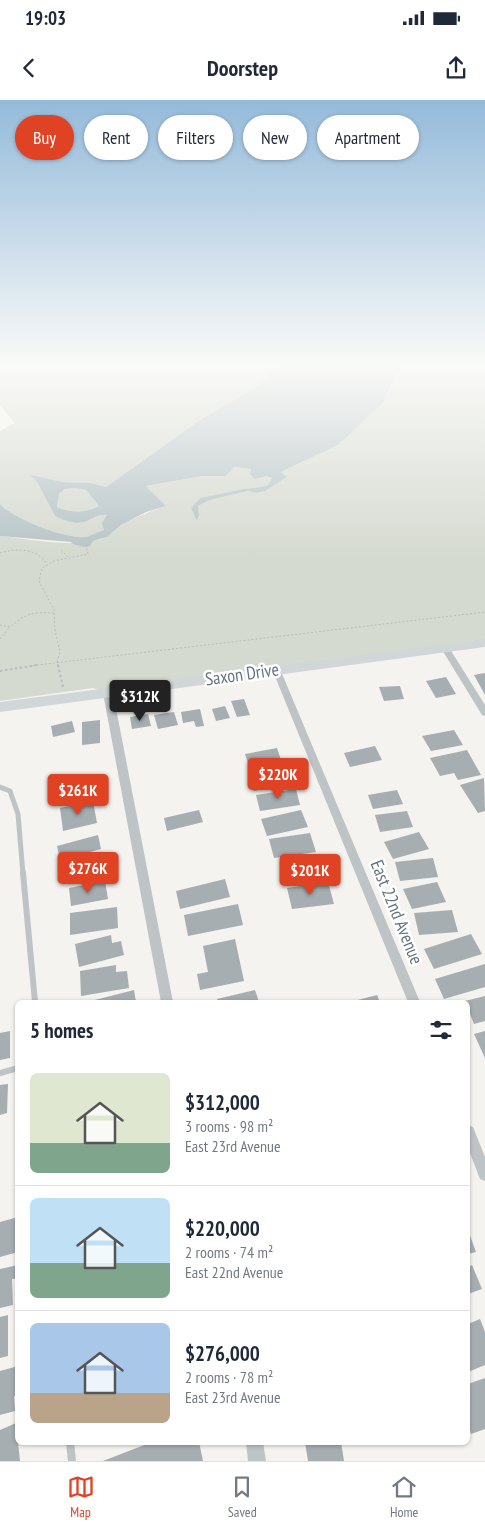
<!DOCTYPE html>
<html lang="en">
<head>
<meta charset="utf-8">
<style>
	:root { --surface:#fff; --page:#f6f6f7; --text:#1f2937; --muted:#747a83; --line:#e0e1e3; --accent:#e04323 }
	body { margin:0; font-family:"PT Sans Narrow",sans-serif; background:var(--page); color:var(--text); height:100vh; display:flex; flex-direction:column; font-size:19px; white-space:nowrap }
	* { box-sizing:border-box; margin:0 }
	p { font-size:16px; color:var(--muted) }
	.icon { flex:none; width:28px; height:28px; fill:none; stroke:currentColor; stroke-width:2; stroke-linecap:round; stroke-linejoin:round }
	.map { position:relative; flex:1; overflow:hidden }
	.sheet { position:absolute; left:15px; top:900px; width:455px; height:445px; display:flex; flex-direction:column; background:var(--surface); border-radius:8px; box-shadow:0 1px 4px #0004 }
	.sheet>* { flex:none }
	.hud { position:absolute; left:15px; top:15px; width:455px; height:45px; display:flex; gap:10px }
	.price { position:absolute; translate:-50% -42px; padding:0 11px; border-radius:5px; background:var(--accent); color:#fff; font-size:16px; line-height:32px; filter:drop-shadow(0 1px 2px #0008) }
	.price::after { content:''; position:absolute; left:50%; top:30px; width:15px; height:11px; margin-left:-8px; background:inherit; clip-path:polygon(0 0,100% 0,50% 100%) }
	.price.current { background:#222; color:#fff }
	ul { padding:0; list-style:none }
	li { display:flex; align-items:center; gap:15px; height:125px; padding:0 15px }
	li+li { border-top:1px solid var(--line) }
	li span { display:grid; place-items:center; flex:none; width:140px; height:100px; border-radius:8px; color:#555 }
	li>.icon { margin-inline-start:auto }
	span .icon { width:60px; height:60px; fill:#fffc; stroke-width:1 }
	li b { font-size:21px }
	h2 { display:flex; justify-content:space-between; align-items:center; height:60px; padding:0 15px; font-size:21px }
	.tag { padding:0 18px; border-radius:22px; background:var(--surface); box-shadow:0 1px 4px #0004; font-size:18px; line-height:45px }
	.tag.current { background:var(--accent); color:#fff }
	.status { display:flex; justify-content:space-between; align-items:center; height:35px; padding:0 25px; background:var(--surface); direction:ltr }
	.status svg { height:14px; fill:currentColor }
	header { display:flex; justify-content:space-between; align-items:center; height:65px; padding:0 15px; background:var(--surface); font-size:22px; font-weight:700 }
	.dock { display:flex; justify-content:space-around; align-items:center; height:70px; border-top:1px solid var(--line); background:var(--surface); font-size:14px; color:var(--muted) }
	.dock a { display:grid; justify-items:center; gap:2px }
	.dock .current { color:var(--accent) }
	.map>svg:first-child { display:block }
</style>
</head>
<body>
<div class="status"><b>19:03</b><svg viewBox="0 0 49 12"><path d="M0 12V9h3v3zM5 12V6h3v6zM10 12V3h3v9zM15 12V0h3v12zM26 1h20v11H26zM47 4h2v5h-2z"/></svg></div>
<header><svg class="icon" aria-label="back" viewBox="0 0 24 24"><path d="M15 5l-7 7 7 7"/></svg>Doorstep<svg class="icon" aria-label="share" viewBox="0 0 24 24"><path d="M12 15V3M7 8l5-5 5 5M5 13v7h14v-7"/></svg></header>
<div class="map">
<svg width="485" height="1361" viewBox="0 0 485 1361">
	<rect width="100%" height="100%" fill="#f4f3ef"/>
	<g fill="#d5dad0">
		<path d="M0,267h276l-15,17 -64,38 -91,65 -15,-4 -28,-1 -32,-6 6,6 18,34 32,5 14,-6h7l-4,15c-5,2 -12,6 -18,7 -21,2 -72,-18 -86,-33v-73l15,-8 -15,-18z"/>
		<path d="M400,267h85v276l-377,50 -15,-5 -93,13v-165c30,3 76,13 104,2 7,-3 12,-10 19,-14 14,-7 27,-13 43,-18l-20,-20 56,-10h24l8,-9 18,2 20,9 -4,7 -8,2 -17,2 -43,9 -9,10 6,12 2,-5 -1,-9 12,-6 38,-9 8,2 9,-2 22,-14 -6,-5 57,-27 43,-40z"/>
		<path d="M75,388l11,2 13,16c-13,7 -28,7 -42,1l2,-13 6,-5z"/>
	</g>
	<path fill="#b6c3c6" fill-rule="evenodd" d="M276,267h124l-19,38 -43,40 -57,27 6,5 -22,14 -9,2 -8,-2 -38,9 -12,6 1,9 -2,6 -6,-13 9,-10 43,-9 17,-2 8,-2 4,-7 -6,-2 -11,3 -5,-5 1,-5 -17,-2 -8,9h-24l-56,10 20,20 -20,6 -25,13 -14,12 -14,4 -3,5 -6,1 -11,-3 -2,-2 -71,-6v-32c14,15 65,35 86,33 5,-1 12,-5 18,-7l-2,-7 5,-8c-8,-1 -12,3 -20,6 -12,4 -21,0 -32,-5l-18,-34 -7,-7 33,7 28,1 15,4 91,-65 64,-38zM75,388l11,2 13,16c-13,7 -28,7 -42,1l2,-13 6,-5z"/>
	<g fill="#a6aeb2">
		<path d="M485,573v22l-11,-20z"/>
		<path d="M446,577l10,17 -20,4 -10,-17z"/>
		<path d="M400,586l4,13 -20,2 -5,-14z"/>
		<path d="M244,599l6,16 -13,2 -6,-16z"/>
		<path d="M225,606l5,12 -14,3 -4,-12z"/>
		<path d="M200,609l4,17 -8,1 -2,-6 -11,2 -2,-11z"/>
		<path d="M174,612l4,13 -20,4 -4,-14z"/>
		<path d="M148,614l3,12 -19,3 -2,-12z"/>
		<path d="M100,620v23l-18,2v-23z"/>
		<path d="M72,621l3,11 -22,5 -2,-11z"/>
		<path d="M454,630l9,15 -32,6 -9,-15z"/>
		<path d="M375,646l7,14 -32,7 -6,-14z"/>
		<path d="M277,648l5,15 -32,6 -5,-15z"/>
		<path d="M467,650l14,25 -23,5 -4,-7 -14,3 -10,-18z"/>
		<path d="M286,668l6,15 -38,8 -5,-16z"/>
		<path d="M484,678l1,33 -7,2 -18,-28z"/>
		<path d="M296,689l4,16 -40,6 -4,-16z"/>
		<path d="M397,690l6,14 -30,5 -5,-14z"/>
		<path d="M93,701l4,22 -34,8 -3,-23z"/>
		<path d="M199,710l4,12 -36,9 -3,-13z"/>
		<path d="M301,710l7,17 -41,9 -6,-17z"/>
		<path d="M407,711l6,16 -33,5 -5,-17z"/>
		<path d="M419,732l10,17 -36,10 -9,-17z"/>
		<path d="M310,733l6,19 -42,6 -5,-19z"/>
		<path d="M98,735l3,14 -41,11 -3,-14z"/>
		<path d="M100,756l1,18 -36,5v-17z"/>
		<path d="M317,758l4,20 -37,3 -3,-20z"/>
		<path d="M433,758l5,19 -38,4 -5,-19z"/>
		<path d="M225,779l5,18 -50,12 -4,-18z"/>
		<path d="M105,781l3,18 -37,7 -2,-18z"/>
		<path d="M328,782l6,22 -42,5 -5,-21z"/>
		<path d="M437,782l9,20 -34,7 -9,-20z"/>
		<path d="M238,804l5,21 -55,11 -4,-21z"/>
		<path d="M117,807l1,21 -48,7v-22z"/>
		<path d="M452,810l6,22 -39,3 -5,-22z"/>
		<path d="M471,834l11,20 -48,15 -10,-20z"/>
		<path d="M111,835l1,8 9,-2 3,14 -45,12 -4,-23z"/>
		<path d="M235,839l9,42 -44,9 -3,-16 11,-2 -5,-26z"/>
		<path d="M485,864v23l-41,12 -9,-20z"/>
		<path d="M116,865v7l11,-1 2,17 -48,8 -1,-25z"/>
		<path d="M134,890l2,12h-49z"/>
		<path d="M255,890l4,12h-41l-1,-3z"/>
		<path d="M377,895l3,7h-30z"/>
		<path d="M485,896v25l-11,3 -6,-15v-7h-7z"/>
		<path d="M10,931v27l-10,2v-27z"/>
		<path d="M485,931v27l-11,-24z"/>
		<path d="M8,984l-1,29 -7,2v-30z"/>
		<path d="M18,1117v35l-18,5v-35z"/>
		<path d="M468,1130l8,22 -8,2z"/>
		<path d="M18,1165v13l-6,1 1,26 -13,3v-39z"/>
		<path d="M472,1165l10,24 -14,5v-27z"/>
		<path d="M8,1215v41l-8,2v-41z"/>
		<path d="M480,1219l5,13v33l-17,7v-48z"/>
		<path d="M18,1266v29l-4,1 1,15 -15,4v-44z"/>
		<path d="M485,1278v51l-14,5 -3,-11v-39z"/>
		<path d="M16,1323l4,38h-20v-31z"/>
		<path d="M152,1342h47l4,19h-100z"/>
		<path d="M305,1342h36l3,19h-36z"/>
	</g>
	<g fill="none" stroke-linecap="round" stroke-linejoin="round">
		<g stroke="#babcbe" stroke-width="1" stroke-dasharray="2 2" stroke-linecap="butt">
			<path d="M61,450l8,8"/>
			<path d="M0,453c17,-5 37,-5 47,11"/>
			<path d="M0,525l10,2c17,-14 22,-15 44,-14"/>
			<path d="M0,539l10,-12"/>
			<path d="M29,566l456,-54"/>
			<path d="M58,566l-1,-4 3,-10 -5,-22 -1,-20 -15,-29 3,-13 12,-7 34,-7 -2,-8h4"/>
		</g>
		<g stroke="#babcbe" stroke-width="2" stroke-dasharray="2.5 2.5" stroke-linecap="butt">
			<path d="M58,565l5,22"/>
			<path d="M0,571l37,-6"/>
		</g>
		<path stroke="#bec3c5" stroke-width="5" d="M0,687l10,4 8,23 5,60"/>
		<g stroke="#bec3c5" stroke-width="6">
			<path d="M23,773l12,129"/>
			<path d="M0,973l18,-5"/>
		</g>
		<path stroke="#bec3c5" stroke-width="8" d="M70,1342l2,19"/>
		<g fill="#bec3c5" fill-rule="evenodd">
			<path d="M445,545l3,1 37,59v11l-3,-1 -41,-67z"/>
			<path d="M276,566l4,3 140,333h-12l-136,-333z"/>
			<path d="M108,590l5,3 60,309h-12l-58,-309z"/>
			<path d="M468,1025l5,2 12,30v24l-5,-2 -12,-31z"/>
			<path d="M246,1342h17l3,19h-18z"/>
		</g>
		<path fill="#d1d6d9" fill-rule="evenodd" d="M485,539v8l-485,65v-10z"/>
	</g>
	<linearGradient id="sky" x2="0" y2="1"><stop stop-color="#94bada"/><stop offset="0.58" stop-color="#fafaf8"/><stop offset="1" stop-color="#fafaf8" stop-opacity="0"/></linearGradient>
	<rect width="485" height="457" fill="url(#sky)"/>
	<g text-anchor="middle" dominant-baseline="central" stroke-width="5" stroke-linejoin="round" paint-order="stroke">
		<g font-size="18" fill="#637580" stroke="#fff">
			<text transform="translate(242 574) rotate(-8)">Saxon Drive</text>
			<text transform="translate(397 812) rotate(68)">East 22nd Avenue</text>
		</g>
	</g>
</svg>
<b class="price current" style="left:140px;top:622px">$312K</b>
<b class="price" style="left:278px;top:700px">$220K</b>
<b class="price" style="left:78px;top:716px">$261K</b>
<b class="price" style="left:88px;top:794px">$276K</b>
<b class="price" style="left:310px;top:796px">$201K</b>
<div class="hud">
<a class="tag current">Buy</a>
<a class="tag">Rent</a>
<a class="tag">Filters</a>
<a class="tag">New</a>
<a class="tag">Apartment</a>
</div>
<section class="sheet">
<h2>5 homes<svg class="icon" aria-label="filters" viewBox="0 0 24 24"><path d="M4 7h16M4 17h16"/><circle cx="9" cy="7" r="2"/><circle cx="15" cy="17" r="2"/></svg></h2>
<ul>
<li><span style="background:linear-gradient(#dfe7d0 70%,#7fa58c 0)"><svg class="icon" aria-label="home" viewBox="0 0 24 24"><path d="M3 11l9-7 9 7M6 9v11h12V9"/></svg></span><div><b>$312,000</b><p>3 rooms · 98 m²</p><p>East 23rd Avenue</p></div></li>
<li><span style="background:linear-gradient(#bfe0f5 65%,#7fa58c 0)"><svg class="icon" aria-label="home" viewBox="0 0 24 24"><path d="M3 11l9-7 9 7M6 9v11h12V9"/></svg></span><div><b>$220,000</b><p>2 rooms · 74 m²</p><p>East 22nd Avenue</p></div></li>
<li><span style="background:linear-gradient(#a9c7e8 70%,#b9a48a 0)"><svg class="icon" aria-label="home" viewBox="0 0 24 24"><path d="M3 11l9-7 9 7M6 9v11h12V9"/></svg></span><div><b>$276,000</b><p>2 rooms · 78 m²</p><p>East 23rd Avenue</p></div></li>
</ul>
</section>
</div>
<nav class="dock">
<a class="current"><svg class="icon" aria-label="map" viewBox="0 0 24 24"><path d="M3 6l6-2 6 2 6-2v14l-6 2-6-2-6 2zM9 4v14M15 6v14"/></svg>Map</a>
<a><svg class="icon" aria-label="saved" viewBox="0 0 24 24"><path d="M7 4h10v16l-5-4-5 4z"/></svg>Saved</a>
<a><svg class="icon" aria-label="home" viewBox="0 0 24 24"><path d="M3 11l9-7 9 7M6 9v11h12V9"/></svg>Home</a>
</nav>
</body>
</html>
